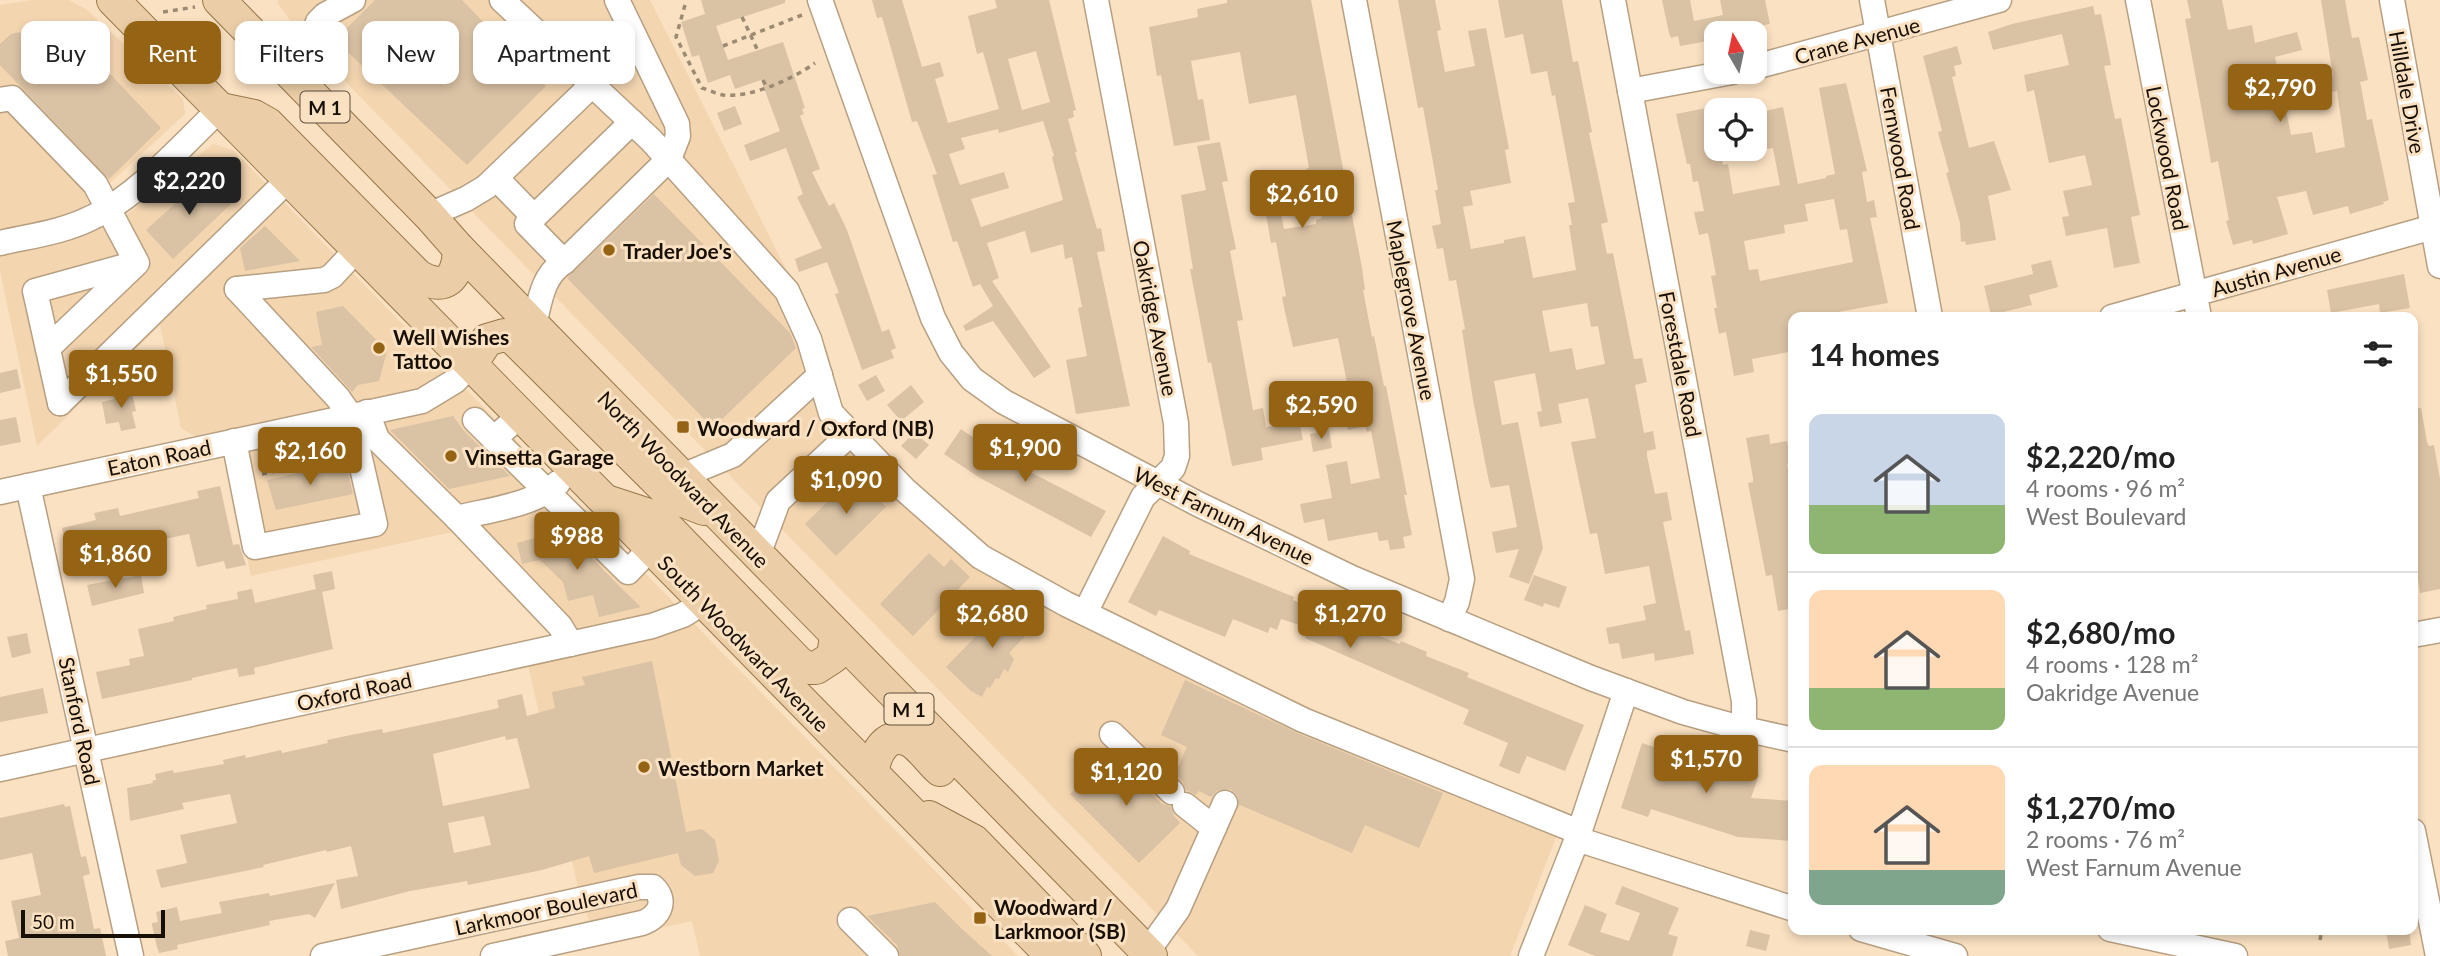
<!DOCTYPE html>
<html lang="en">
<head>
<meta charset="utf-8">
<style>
	:root { --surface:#fff; --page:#f6f6f6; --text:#222; --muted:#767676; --line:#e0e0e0; --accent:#946414 }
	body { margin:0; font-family:Lato,sans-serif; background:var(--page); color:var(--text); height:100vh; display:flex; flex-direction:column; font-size:26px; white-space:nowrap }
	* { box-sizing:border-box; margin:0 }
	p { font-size:23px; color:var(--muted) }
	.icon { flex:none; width:38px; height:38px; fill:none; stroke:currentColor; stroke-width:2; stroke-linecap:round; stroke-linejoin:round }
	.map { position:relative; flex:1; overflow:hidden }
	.side { position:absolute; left:1788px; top:312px; width:630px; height:623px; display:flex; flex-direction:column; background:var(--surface); border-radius:14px; box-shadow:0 4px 10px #0003 }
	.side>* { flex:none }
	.guide { position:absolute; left:21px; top:21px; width:665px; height:63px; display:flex; gap:14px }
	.needle { width:46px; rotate:351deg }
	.fabs { position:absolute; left:1704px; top:21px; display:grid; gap:14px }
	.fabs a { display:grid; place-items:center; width:63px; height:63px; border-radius:14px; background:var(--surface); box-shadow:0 4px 10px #0003; font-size:35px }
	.scale { position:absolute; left:21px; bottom:18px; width:144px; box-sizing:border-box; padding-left:7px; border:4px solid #181006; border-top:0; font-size:19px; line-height:24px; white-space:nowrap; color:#181006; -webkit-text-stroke:5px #fae1c2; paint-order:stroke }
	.price { position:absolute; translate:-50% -60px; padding:0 16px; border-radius:7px; background:var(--accent); color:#fff; font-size:23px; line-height:46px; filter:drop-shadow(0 2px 4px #0008) }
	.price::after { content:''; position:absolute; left:50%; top:42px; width:21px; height:16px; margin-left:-10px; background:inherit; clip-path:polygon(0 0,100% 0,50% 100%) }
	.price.current { background:#222; color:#fff }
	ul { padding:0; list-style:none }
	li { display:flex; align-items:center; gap:21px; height:175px; padding:0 21px }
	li+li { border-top:2px solid var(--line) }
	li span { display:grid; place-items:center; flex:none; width:196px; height:140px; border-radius:14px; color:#555 }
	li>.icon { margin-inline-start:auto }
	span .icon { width:84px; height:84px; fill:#fffc; stroke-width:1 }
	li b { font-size:30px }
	h2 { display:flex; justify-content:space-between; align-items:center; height:84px; padding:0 21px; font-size:30px }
	.pill { padding:0 24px; border-radius:14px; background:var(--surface); box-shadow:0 4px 10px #0003; font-size:24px; line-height:63px }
	.pill.current { background:var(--accent); color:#fff }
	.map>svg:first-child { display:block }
</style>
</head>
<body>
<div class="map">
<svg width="2440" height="956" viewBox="0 0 2440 956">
	<rect width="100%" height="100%" fill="#fae1c2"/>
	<g fill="#f3d5b0">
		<path d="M32,0h37l17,9 97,90 2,15 -109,100 -76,17v-226z"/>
		<path d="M279,0h371l178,352 14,57 81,86 67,59 78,46 43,12 205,99 248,106 -54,139h-312l-896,-919 -25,-35z"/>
		<path d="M213,144l20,6 785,806h-318l-8,-35 -96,21 -17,-50 -56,-250 25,-5 4,-6 -95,-100 -206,45 -24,-121 -46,-27 -21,-103 -123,121 -37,-175v-14l75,-18 49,-22z"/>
	</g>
	<g fill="#dac2a4" fill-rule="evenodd">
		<path d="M375,0h87l84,86 -79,79 -132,-125z"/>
		<path d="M701,0h84v3l-69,23 12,34 55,-18 22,66 -3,1 2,5 -4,2 20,53 -8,3 17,34 5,-3 13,27 35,102 7,-3 7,19 -5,2 3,8 -32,12 -27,-76 4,-1 -12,-31 -28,10 -4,-13 27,-11 -25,-51 6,-3 -17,-46 -36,13 -6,-16 36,-14 -19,-51 -26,9 -5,-14 -22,8 -9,-28 -7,2 -11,-35 24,-8z"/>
		<path d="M872,0h30l20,67 18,-5 4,14 -9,3 13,44 51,-14 -16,-57 -6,2 -9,-38 29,-8 -2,-8h54l27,110 -3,1 1,6 -6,2 9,33h-2l22,77 4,-1 4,23 -8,1 33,154 -54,8 -10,-54 21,-4 -9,-48 4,-1 -10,-50 -7,2 -2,-15 -32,9 -6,-22 -38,12 12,35 -7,3 59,86 -17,11 -41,-57 -27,10 -3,-5 30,-20 -13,-22 -7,3 -16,-46 -4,1 -21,-67 5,-1 -20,-53 -5,1 -30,-105 -5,1zM1036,51l14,51 -28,8 -14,-51zM1043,121l11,35 -2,1 11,43 -82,27 -10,-28 38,-11 -5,-16 -44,13 -11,-31 16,-5 -4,-11 37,-9 1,4z"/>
		<path d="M1227,0h84l51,268 3,22h-2l9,47 2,-1 10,50h2l21,109h-3l8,40 -9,2 2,11 -15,2 -2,-10 -9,1 -2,-9 -49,9 -4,-22 -20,4 -4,-19 32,-6 -6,-33 21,-4 4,23 29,-6 -9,-47 -4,1 -2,-6 -17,4 -3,-17 8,-1 -15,-74 -45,9 -8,-35 -3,-15 4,-1 -10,-54 -5,1 -8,-45 14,-3 7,34 32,-5v-4l6,-2 -6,-30 -6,1 -4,-20 3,-1 -13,-73 -47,9 -9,-52 -49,9 7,39 5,-1 7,41 -36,6 -12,-65 -1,-6 -4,1 -8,-49 49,-10 -1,-8 30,-6z"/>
		<path d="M1398,0h37l6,30 -4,1 8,41 30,-6 -7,-35 18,-3 23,121 -4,1 6,33 -41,8 3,14 -10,2 8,42 33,-6v-3l21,-4 8,42 43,-8 -7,-45h3l-4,-22 7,-1 -20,-107 -3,1 -5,-25 -16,3 -8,-40 -18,4 -7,-38h64l11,62 5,-1 14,71 -3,1 19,89 -7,2 6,30 6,-1 21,106 8,-1 5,24 -12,3 9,48 9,-2 3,18 -9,2v5l8,38 12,-2 5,28 -9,2 22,109 5,-1 4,24 -39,7 -1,-8 -32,6 -3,-16 -10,1 -3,-16 40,-8 -3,-14 13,-3 -7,-37 -44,8 -8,-41 -7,1 -19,-92 25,-4 -8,-40 -30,6 4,19 -22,4 -3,-15 5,-1 -7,-38 -41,8 8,44 16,-3 25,126 -14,36 -20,-7 10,-28 -23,4 -4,-21 25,-5 -8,-42 -18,3 -2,-6 -16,-82 -11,-70 3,-1 -9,-49 -7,1 -6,-33 -6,1 -5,-23 9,-2 -6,-34h3l-15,-83 -5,1zM1587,303l4,24 7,-1 7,38 -29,6 -4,-22 -22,4 -8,-41z"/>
		<path d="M1662,0h28l4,21 29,-6 -3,-15h45l5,24 -22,4v3l-11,2h-30l1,8 -28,5 -2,-10 -7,2 -2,-5z"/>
		<path d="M2187,0h35l6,30 24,-5 3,18 42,-11 5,18 -27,7 16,78 21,-3 4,21 29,-6 -8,-56 -5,1 -3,-15 4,-1 -12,-76h24l7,38 7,-1 9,43 -8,2 1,4 6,34 5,-1 17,81 -6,2 1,2 -34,10 -2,-8 -35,9 -7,-24 -29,6 11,37 -35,10 -1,-4 -19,5 -7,-24 3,-1 -11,-59 -7,2 -4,-24 -22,-120 6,-1z"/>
		<path d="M2093,6l2,9 6,-1 10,51 -7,1 11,53 6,-1 19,97 -9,2 9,46 -26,5 -7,-40 -41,8 -4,-19 7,-1 -6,-25 29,-6 -7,-30 -36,8 -15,-73 -7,2 -3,-17 45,-10 -7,-31 -69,16 -5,-18 24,-8z"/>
		<path d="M44,27l10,12 13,-11 94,100 -52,51 -109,-114v-21l11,-10z"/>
		<path d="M1957,46l5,18 -8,2 2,10 -4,1 17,71 25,-7 17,49 -23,6 8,44 -30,5 -1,-4 -4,1 -1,-19 -14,-50 3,-1 -11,-40 4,-1 -19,-75z"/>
		<path d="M1846,83l21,88 -5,1 5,30 7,-2 3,17 -7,1 18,85 -61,11v3h-33v34l-42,8 2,13 -20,4 -8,-44 -7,2 -5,-26h3l-6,-32 5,-1 -8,-42 -9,2 -5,-23 10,-1 -6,-30 -5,1 -3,-18h-3l-11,-50 30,-6 1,4 10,-2v39h3l3,16 5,-1 5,30 47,-9 -7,-37 -18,3v-38l28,-6 15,77 28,-6v-2l9,-2 -16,-86zM1834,199l6,31 7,-1 6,33 -93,19 -2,-12 -9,1 -5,-29 41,-8 -1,-8 24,-4 -3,-17z"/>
		<path d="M735,106l7,18 -18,7 -7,-18z"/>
		<path d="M1220,142l8,39 -6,1 14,67 -6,2 13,69 -6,1 16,89 10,-2 3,19 33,-6 4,19 -42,8 2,12 -31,6 -21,-104 -3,1 -18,-94h3l-12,-74 25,-5 -9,-44z"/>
		<path d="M207,175l26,27 -60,57 -27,-29z"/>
		<path d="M654,194l136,139 6,15 -83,80 -146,-150z"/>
		<path d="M265,226l35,35 -55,10 -5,-23z"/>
		<path d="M2051,260l7,27 -29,8 3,10 -41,10 -7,-29 49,-12 -2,-9z"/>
		<path d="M2404,274l6,34 -30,5 -1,-9 -48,9 -4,-23z"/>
		<path d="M343,306l44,45 -8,30 -21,4 -6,7 -41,-45 11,-2 -6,-33z"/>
		<path d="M17,369l4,19 -21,5v-20z"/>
		<path d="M876,375l9,16 -18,10 -9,-16z"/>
		<path d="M911,385l13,17 -23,19 -14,-16z"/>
		<path d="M131,388l5,23 -4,1 4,16 -15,3 -2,-9 -13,2 -4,-22 13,-3 -2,-7z"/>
		<path d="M2413,408h8l6,34 2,4 5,-1 6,34v110l-20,4 -7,-46z"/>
		<path d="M453,416l11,15 46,45 -61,13 -59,-59z"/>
		<path d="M16,417l5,25 -21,4v-26z"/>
		<path d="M961,429l40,28 105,54 -15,26 -111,-59 -36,-24z"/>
		<path d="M1329,430l3,18 -19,4 -3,-18z"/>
		<path d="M914,432l15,13 -13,14 -15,-13z"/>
		<path d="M1769,434l1,10 17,-3 4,23h-4l7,37v35l-4,1 4,19v52l-16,3 -6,-36 -6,1 -18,-93 5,-1v-4l-7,-40z"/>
		<path d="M337,464l2,6 8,-2 6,26 -77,16 -9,-30z"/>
		<path d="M855,475l31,32 -50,49 -31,-32z"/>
		<path d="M220,486l13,59 6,-1 7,21 -20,4 -2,-8 -27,6 -8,-33 -95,19 3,11 -26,5 -9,-41 34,-8 -2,-7 24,-5 2,8 79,-18 -2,-7z"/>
		<path d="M565,530l55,57 21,20 -42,10 -6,-22 -25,6 -5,-19 -23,-22 -18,4 -5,-21z"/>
		<path d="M1163,536l27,15 -1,3 105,43 -1,3 50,22 57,22 1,-3 26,11 -1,4 43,17 -2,4 117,48 -19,46 -38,-15 -8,18 -20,-8 9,-23 -45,-19 6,-14 -164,-72 4,-10 -28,-9 -4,11 -7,-3 -2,6 -35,-14 -8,18 -66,-27 -3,6 -28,-14z"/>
		<path d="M929,553l15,14 7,-8 19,18 -57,59 -33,-32z"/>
		<path d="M332,571l3,18 -13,3 11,57 -79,19 1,6 -16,3 -2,-9 -45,10v2l-90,19 -6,-27 34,-7 -1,-6 15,-3 -6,-27 36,-8 -1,-4 34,-8 -1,-4 32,-6 -1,-7 15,-3 3,14 61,-14 -3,-14z"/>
		<path d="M141,575l3,18 -52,13 -5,-21z"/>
		<path d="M1534,575l33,12 -8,21 -15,-5 -1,4 -19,-7z"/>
		<path d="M1010,601l14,13 15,8 -30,31 5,6 -6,13 -4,-3 -5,10 -3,-1 -6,10 -3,-1 -5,10 -11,-6 -25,-24z"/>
		<path d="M27,633l4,20 -19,5 -5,-21z"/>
		<path d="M652,661l34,171 16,-3 13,11 4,21 -6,12 -18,3 -14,-11 -3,-12 -84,20 -5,-17 -47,14 -74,15 -1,-4 -57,10 -69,18 -5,-29 22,-4 -7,-30 -24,6 -1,-2 -63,15 1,2 -103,21 -5,-18 31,-7 -7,-28 57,-12 -7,-29 -48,9 2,6 -54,12 -3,-33 26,-5 -1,-2 4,-1 -1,-6 18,-4 1,3 50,-9 -1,-4 22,-5 1,3 35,-8 1,3 46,-10 -1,-3 24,-5 31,-6 1,4 71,-15 45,-10 -2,-8 25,-6 5,22 28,-8 -3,-16 33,-7 -3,-8zM505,736l1,4 11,-2 13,50 -87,18 -10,-52zM484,816l7,29 -37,8 -6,-30z"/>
		<path d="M1185,680l112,53 146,60 -24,55 -54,-23 -13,28 -112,-48 -1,2 -2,-12 -7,-6 -13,2 -6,6 -12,-6 -3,4 -10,-5 -3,-8 -8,-8 12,-27 -26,-12z"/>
		<path d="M43,688l5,25 -48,9v-25z"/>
		<path d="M1642,743l43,14 2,-6 72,24 -8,23 43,3 -2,40 -54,-4 -87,-28 -3,8 -27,-9z"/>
		<path d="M1111,754l51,50 9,2 3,10 6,7 -41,40 -69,-69z"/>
		<path d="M64,804l1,3 5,-1 11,51 5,-1 4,18 -7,2 11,53 6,-1 6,28h-98l-3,-15 14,-3 -8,-37 30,-6 -9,-42 -32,7v-42z"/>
		<path d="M335,883l-20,35 -6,-4 -40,7 1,4 -93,20 1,4 -19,4 -2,-6 -5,-22v-2l6,-1 -2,-10 21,-5 3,14 42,-8 -3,-11 50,-9 1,3z"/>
		<path d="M1622,886l57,22 -11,26 10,3 -6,19h-77l-27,-11 17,-40 22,9 -7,18 29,9 11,-28 -25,-9z"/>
		<path d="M935,902l28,28 29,26h-92l-3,-11 -30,-29z"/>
		<path d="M2386,929h23l2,16 -22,4z"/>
		<path d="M1750,930l20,5 -4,16 -20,-5z"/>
	</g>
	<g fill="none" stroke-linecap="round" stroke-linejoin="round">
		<g stroke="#b7a082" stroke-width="27">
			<g id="minor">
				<path d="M502,0l149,140 136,151 22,48 22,74 74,77 76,67 85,47 237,116 276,112"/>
				<path d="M820,0l113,318 18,35 21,26 32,23 194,102 154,74 239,100 92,34 61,17 50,11"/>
				<path d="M1354,0l108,579 -5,23 -8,17"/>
				<path d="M1613,0l131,701v28"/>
				<path d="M1872,0l58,317"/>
				<path d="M2138,0l61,317"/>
				<path d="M2392,0l48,266"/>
				<path d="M1755,67l244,-67"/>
				<path d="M298,79l20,-57 7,-7 28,-15"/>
				<path d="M1630,91l102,-19"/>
				<path d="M0,100l12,-2 83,86 42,79 -89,85"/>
				<path d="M496,178l38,39"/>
				<path d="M429,215l37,-16 20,-12 106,-102"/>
				<path d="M0,243c31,-7 64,-11 93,-26 46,-22 90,-73 127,-108"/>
				<path d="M564,262l-37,-38 105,-102"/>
				<path d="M237,289l87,-9 8,-4 26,-28"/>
				<path d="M2112,317l328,-92"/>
				<path d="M534,325c6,-24 8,-49 30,-63l105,-103 9,-23 -1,-12 -60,-124"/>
				<path d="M60,403l229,-224"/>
				<path d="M60,403l-25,-112 98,-27"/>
				<path d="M367,412l10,27 80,79 103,108 11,18"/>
				<path d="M520,415l-26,24 134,133 23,-24"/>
				<path d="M475,420l19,19"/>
				<path d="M234,441l21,106 120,-23 -25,-109 -12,-17 -101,-109"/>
				<path d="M682,476l51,-21 87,-80"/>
				<path d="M28,486l103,470"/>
				<path d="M0,492l422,-91 33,-20 16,-17"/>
				<path d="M457,518c31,-8 78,-13 101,-35"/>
				<path d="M758,555l20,-54 72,-67"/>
				<path d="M1085,613l58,-116 30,-29 4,-12 -1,-33 -80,-423"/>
				<path d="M2413,635l27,-5"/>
				<path d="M1112,734l60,58"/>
				<path d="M0,769l652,-143 31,-11 21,-13"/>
				<path d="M1185,805l29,23"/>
				<path d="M2413,831l25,125"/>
				<path d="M1577,839l217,70"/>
				<path d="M850,920l36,36"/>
				<path d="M1861,929l94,27"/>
				<path d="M2110,929l125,27"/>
				<path d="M1147,952l31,-43 47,-106"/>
				<path d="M323,956l316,-69h14c15,14 6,30 -11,36l-149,33"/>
				<path d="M1531,956l46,-117 49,-148"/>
			</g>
		</g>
		<g stroke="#987649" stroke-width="34">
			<g id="major">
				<path d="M113,0l939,956"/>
				<path d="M219,0l210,215 30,34 692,707"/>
				<path d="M225,110l29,6 14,8 150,152c28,16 40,2 41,-27"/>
				<path d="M471,364l16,-24 17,-5 10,4 159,158 31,12"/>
				<path d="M609,502l49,16 141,145 9,5h8l17,-11 3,-22"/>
				<path d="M873,773c1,-20 15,-45 39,-31 10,7 19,20 28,28"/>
				<path d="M929,817l45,24 111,115"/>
			</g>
		</g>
		<g stroke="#9c8a73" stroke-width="3.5" stroke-dasharray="5 5" stroke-linecap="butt">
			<path d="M685,5l-9,32 26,51c7,2 14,6 21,7 28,3 70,-16 92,-32"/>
			<path d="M163,12l32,-5"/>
			<path d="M742,17l16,34"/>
			<path d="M723,46l79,-31"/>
			<path d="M763,80l3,6"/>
			<path d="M262,474l78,-17"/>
			<path d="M2288,934l1,-5"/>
			<path d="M2320,940l2,-11"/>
		</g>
		<use href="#minor" stroke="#fff" stroke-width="24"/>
		<use href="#major" stroke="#ebcea7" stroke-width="32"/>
	</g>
	<g fill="#946414" stroke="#fae1c2" stroke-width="2.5">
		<circle cx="609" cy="250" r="7"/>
		<circle cx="379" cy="348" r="7"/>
		<rect x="676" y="420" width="14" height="14" rx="3.5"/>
		<circle cx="451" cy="456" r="7"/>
		<circle cx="644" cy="767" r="7"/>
		<rect x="973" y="911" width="14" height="14" rx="3.5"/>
	</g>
	<g text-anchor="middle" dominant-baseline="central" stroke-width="6" stroke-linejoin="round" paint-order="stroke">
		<g fill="#fae1c2" stroke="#5c4f3e" stroke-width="2">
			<rect x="300.5" y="91.5" width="49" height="31" rx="5"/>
			<rect x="884.5" y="693.5" width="49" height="31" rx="5"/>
		</g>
		<g font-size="19" font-weight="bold" fill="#181006">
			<text x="325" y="107">M 1</text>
			<text x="909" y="709">M 1</text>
		</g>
		<g font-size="21" fill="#181006" stroke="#fae1c2">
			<text transform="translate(1857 40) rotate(-15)">Crane Avenue</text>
			<text transform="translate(2408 92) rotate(80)">Hilldale Drive</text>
			<text transform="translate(1901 158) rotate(80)">Fernwood Road</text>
			<text transform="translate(2168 158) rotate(79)">Lockwood Road</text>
			<text transform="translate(2276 271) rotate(-16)">Austin Avenue</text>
			<text transform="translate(1412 310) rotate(79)">Maplegrove Avenue</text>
			<text transform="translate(1156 318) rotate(79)">Oakridge Avenue</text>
			<text transform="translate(1681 364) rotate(79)">Forestdale Road</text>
			<text transform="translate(159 457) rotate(-12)">Eaton Road</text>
			<text transform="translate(684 479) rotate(46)">North Woodward Avenue</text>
			<text transform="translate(1224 515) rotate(26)">West Farnum Avenue</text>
			<text transform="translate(744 643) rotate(46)">South Woodward Avenue</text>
			<text transform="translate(354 691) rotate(-12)">Oxford Road</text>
			<text transform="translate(80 721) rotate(78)">Stanford Road</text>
			<text transform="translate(546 908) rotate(-12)">Larkmoor Boulevard</text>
		</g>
		<g font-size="21" font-weight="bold" fill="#181006" stroke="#fae1c2" text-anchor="start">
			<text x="623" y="250">Trader Joe's</text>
			<text x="393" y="336">Well Wishes<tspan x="393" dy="24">Tattoo</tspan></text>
			<text x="697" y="427">Woodward / Oxford (NB)</text>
			<text x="465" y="456">Vinsetta Garage</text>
			<text x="658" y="767">Westborn Market</text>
			<text x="994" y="906">Woodward /<tspan x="994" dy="24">Larkmoor (SB)</tspan></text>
		</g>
	</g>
</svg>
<div class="fabs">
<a><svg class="needle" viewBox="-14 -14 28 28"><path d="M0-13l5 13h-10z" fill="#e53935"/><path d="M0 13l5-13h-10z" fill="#767676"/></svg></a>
<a><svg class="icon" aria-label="locate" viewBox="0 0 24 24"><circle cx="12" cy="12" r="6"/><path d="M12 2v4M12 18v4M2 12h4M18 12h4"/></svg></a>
</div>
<div class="scale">50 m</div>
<b class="price" style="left:2280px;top:124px">$2,790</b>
<b class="price current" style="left:189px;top:217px">$2,220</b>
<b class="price" style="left:1302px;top:230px">$2,610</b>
<b class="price" style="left:121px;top:410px">$1,550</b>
<b class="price" style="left:1321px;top:441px">$2,590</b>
<b class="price" style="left:1025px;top:484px">$1,900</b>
<b class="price" style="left:310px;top:487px">$2,160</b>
<b class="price" style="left:846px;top:516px">$1,090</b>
<b class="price" style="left:577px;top:572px">$988</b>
<b class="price" style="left:115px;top:590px">$1,860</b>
<b class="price" style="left:992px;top:650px">$2,680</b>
<b class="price" style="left:1350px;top:650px">$1,270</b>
<b class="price" style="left:1706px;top:795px">$1,570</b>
<b class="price" style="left:1126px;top:808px">$1,120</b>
<div class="guide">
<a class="pill">Buy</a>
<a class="pill current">Rent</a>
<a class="pill">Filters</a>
<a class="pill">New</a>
<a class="pill">Apartment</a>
</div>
<section class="side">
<h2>14 homes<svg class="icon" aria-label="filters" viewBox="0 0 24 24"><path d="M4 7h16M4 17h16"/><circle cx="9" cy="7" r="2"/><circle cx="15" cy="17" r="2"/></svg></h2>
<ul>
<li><span style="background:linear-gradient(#c9d6e8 65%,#8fb573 0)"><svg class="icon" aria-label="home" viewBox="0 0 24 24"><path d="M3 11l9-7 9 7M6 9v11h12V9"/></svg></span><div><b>$2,220/mo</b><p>4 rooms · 96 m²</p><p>West Boulevard</p></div></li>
<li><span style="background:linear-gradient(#ffd9b3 70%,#8fb573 0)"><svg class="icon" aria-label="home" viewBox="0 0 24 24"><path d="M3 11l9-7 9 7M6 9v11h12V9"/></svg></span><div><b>$2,680/mo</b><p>4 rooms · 128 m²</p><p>Oakridge Avenue</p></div></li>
<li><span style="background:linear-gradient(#ffd9b3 75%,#7fa58c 0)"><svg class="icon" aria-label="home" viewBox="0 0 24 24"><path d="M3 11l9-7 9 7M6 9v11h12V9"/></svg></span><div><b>$1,270/mo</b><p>2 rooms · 76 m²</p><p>West Farnum Avenue</p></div></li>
</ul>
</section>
</div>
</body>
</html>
